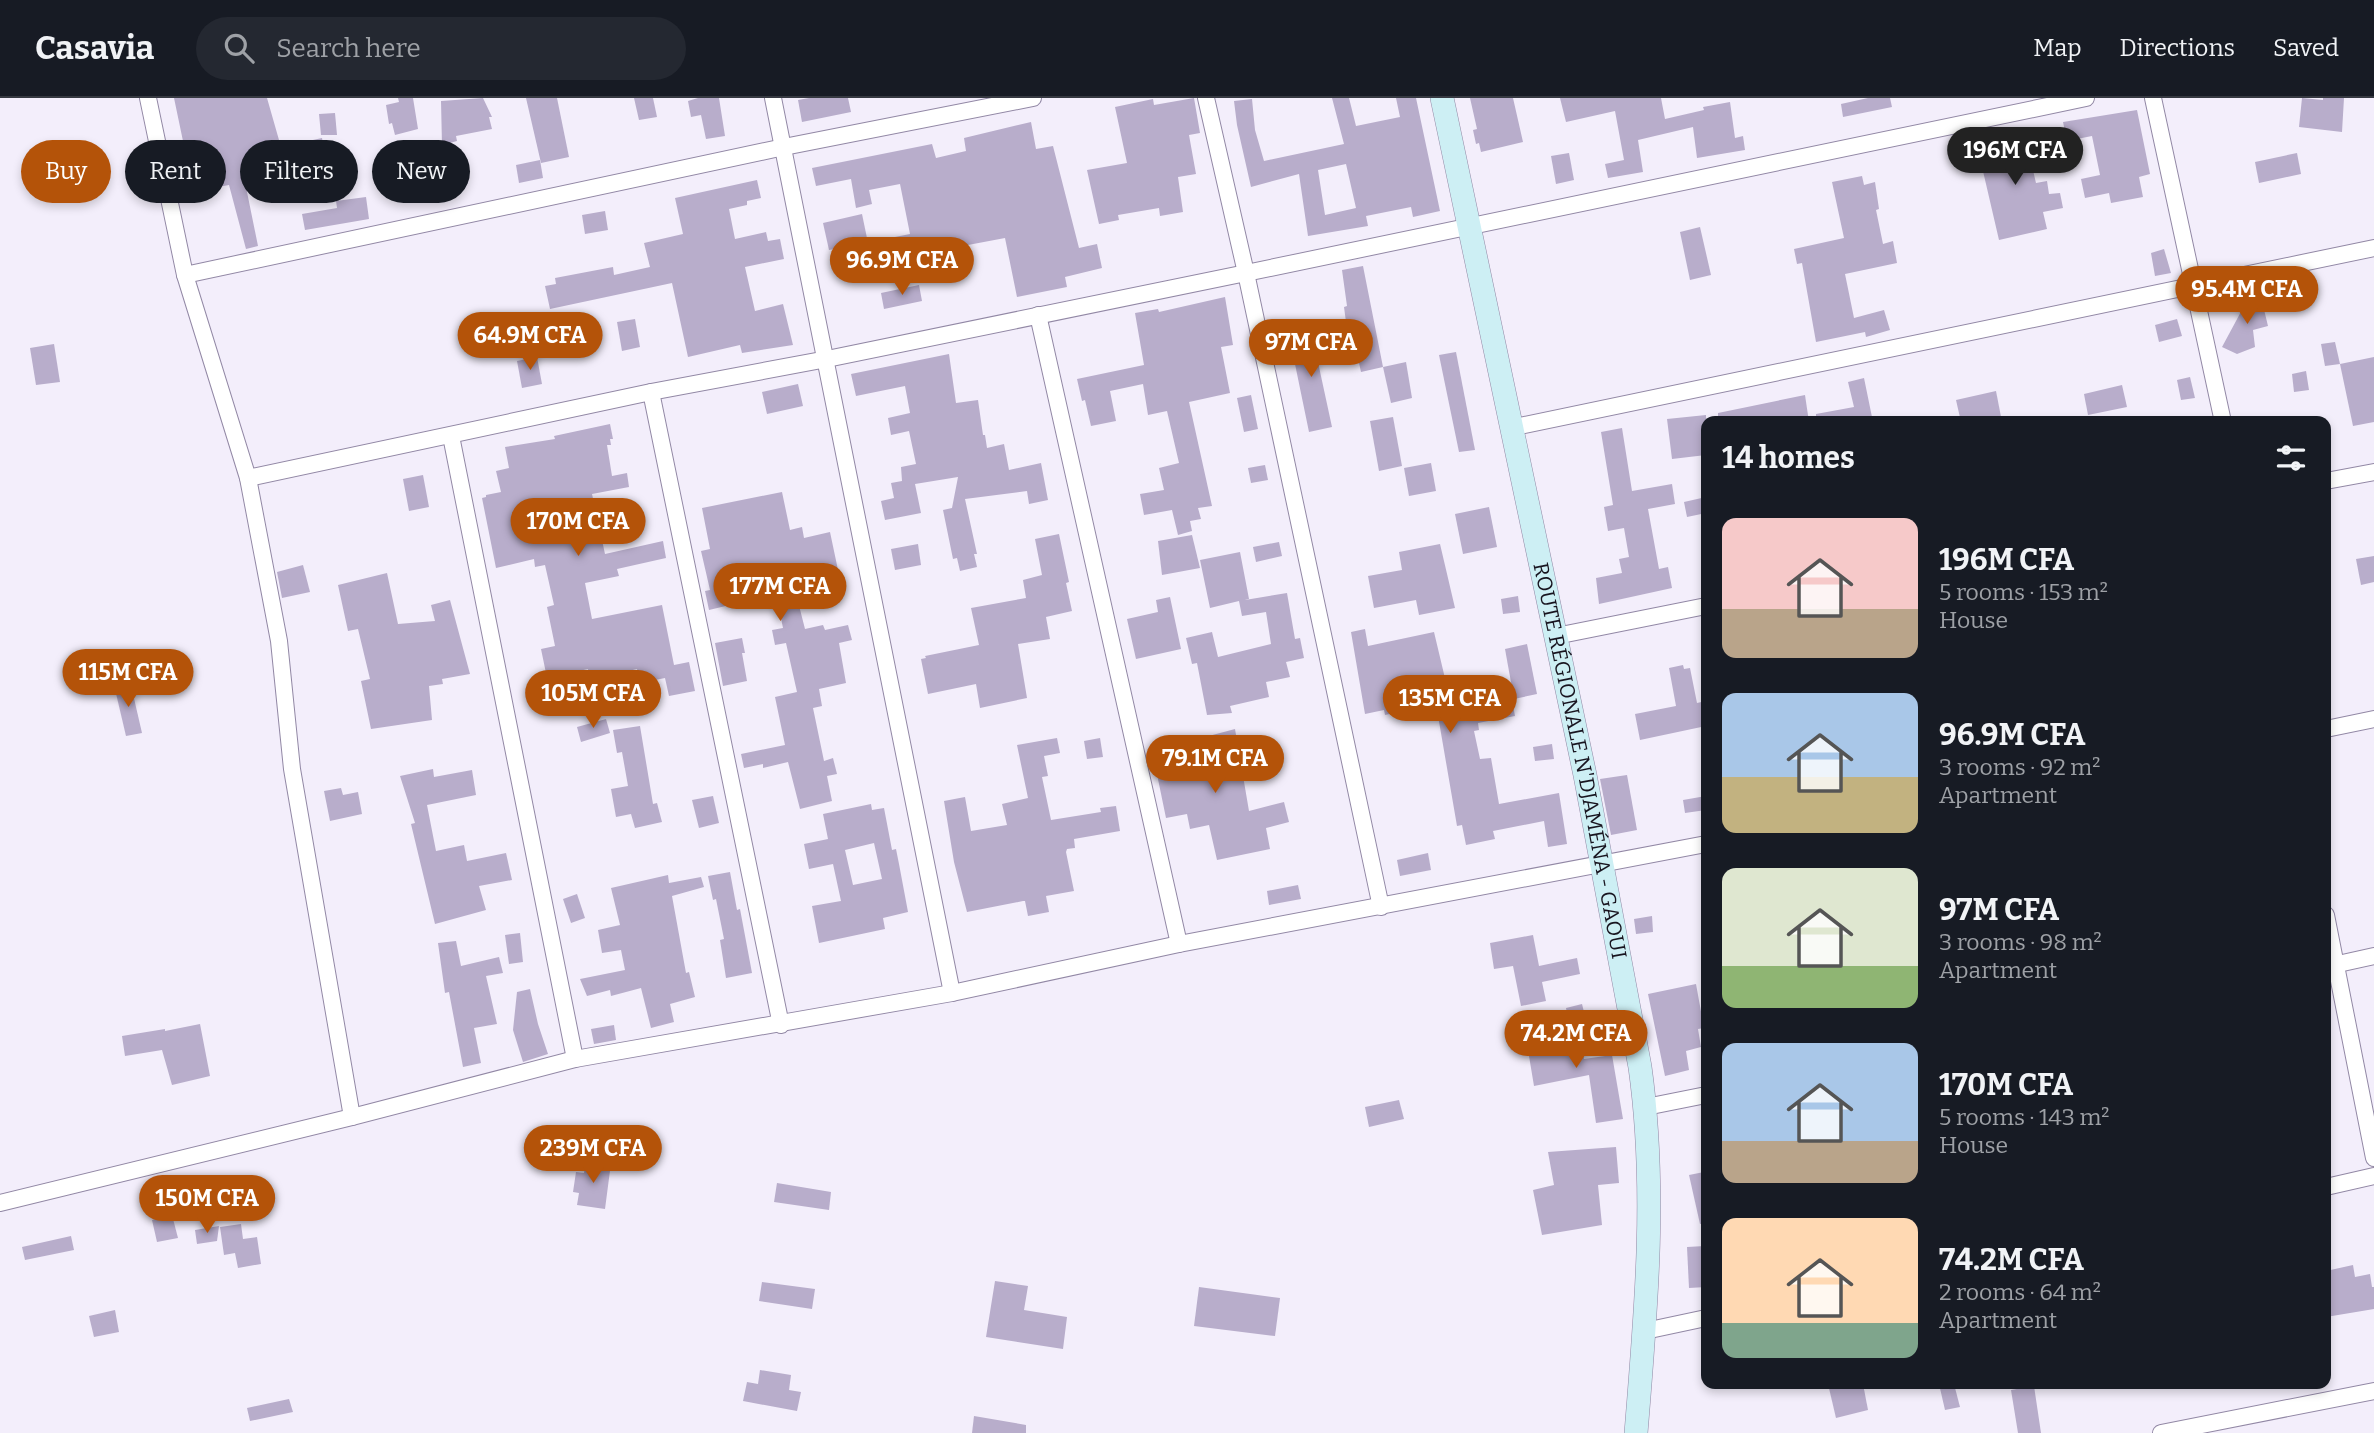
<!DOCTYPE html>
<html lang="en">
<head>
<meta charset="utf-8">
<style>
	:root { --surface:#171b24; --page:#242831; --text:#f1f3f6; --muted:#9ea1a6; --line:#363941; --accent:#b45309 }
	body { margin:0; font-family:Bitter,serif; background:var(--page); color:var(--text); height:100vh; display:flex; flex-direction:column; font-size:26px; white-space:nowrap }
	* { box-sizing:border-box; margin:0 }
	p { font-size:23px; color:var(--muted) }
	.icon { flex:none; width:38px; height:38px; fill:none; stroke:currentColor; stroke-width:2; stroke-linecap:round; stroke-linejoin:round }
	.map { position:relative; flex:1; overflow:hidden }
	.side { position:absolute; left:1701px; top:318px; width:630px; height:973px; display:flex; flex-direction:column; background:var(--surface); border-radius:14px; box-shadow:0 4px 10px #0003 }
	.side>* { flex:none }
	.top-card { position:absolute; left:21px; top:42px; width:665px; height:63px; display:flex; gap:14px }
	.price { position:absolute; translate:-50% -60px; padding:0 16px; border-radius:24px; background:var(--accent); color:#fff; font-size:23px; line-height:46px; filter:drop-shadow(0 2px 4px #0008) }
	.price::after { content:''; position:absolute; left:50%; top:42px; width:21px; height:16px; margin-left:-10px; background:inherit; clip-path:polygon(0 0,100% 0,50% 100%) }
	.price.current { background:#222; color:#fff }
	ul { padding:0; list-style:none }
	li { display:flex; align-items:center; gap:21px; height:175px; padding:0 21px }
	li span { display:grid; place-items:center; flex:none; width:196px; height:140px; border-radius:14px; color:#555 }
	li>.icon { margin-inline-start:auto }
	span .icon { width:84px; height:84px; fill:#fffc; stroke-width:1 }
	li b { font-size:30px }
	h2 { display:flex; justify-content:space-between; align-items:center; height:84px; padding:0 21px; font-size:30px }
	.pill { padding:0 24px; border-radius:32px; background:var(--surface); box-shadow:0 4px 10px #0003; font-size:24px; line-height:63px }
	.pill.current { background:var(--accent); color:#fff }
	header { display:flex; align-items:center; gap:42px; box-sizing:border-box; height:98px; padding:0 35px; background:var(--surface); border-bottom:2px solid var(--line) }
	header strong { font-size:33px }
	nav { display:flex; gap:38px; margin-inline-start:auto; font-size:24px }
	.search { width:490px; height:63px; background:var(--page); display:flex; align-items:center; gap:18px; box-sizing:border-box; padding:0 24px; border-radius:38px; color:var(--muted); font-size:26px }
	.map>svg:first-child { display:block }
</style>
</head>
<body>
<header>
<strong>Casavia</strong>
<div class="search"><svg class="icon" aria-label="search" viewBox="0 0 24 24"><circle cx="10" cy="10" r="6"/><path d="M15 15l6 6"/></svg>Search here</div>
<nav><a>Map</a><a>Directions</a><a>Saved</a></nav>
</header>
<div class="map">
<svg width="2374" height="1335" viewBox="0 0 2374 1335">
	<rect width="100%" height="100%" fill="#f3eefb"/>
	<g fill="#b8adcb" fill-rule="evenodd">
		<path d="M174,0h93l14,49 41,-9 4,22 -53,11 -26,8v13l11,54 -12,3 -17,-64 -33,6 -5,-27 -3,1z"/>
		<path d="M398,0h15l5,31 -23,6 -3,-12 -3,1 -3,-19 13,-3z"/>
		<path d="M483,0l9,19h-3l3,12 -36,7 1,5 -15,4 -1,-44z"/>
		<path d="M526,0h31l12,59 -28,6z"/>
		<path d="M634,0h19l4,19 -18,3z"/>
		<path d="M698,0h21l6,38 -19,3 -5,-24 -10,2 -3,-16z"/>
		<path d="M809,0h39l3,14 -49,10 -4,-22z"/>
		<path d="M1194,0l6,35 -11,2 7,39 -18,3 5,35 -23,4 -1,-8 -41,7 1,5 -20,4 -12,-54 40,-7 -12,-56 38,-8 1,6z"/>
		<path d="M1332,0h17l7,28 44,-9 -4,-19h20l24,113 -27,6 -2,-10 -45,9 2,10 -60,10 -9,-62 -48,13 -14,-62 -3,-24 18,-2 3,31 9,31 80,-17zM1346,66l10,44 -31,7 -7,-45z"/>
		<path d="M1470,0h43l10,44 -42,10 -2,-9 -3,1 -3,-14 4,-1z"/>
		<path d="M1560,0h101l4,21 39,-9 -1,-3 27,-5 5,36 8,-2 2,14 -48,8 -4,-31 -55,13 5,32 -35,6 -3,-14 19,-4 -9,-49 -49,11z"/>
		<path d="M1868,0h22l2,9 -49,10 -2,-13z"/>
		<path d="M2302,0l21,2v-2h21l-2,34 -43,-5z"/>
		<path d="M2137,12l13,64 -11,3 4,20 -32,6 -2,-10 -24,5 -4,-19 19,-4 -8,-39 -25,5 -4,-19z"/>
		<path d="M335,15l2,22h-16l-2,-21z"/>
		<path d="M1031,24l5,27 17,-3 26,102 18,-4 5,24 -37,9 2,10 -50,10 -12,-59 -37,7 3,16 -13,3 2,11 -39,8 -5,-28 -42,9 -4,-22 40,-8 -10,-50 -31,6 3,14 -16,4 -5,-29 -35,7 -4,-18 120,-24 4,14 30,-7 -2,-13z"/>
		<path d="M2024,34l12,51 11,-2 2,13 11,-1 3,15 -20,4 4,17 -48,11 -23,-99z"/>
		<path d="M1569,55l5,27 -18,4 -5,-28z"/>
		<path d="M2297,55l4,21 -42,9 -4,-21z"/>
		<path d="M540,62l3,18 -24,5 -3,-18z"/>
		<path d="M1862,78l2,9 11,-3 4,27 -3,1 7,34 10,-3 4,22 -52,11 9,44 30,-8 6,20 -24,7 -1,-5 -49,10 -14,-79 -5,1 -3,-15 50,-11 -12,-56z"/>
		<path d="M757,82l4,18 -14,3v4l-18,4 6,30 31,-7 2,9 12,-2 4,20 -39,8 10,44 28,-7 10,41 -51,8 -2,-8 -52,12 -16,-74 -122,26 -5,-23 11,-2 -1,-6 58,-11 1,8 36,-8 -6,-24 39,-9 -8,-36z"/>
		<path d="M366,99l3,22 -64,11 -3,-16 35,-6 -1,-7z"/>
		<path d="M605,113l3,19 -23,4 -3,-19z"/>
		<path d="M862,116l6,29 -39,7 -6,-27z"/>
		<path d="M1700,129l11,48 -21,5 -10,-48z"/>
		<path d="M2164,151l7,24 -16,3 -4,-23z"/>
		<path d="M1363,168l20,101 -22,5 -11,-50h-4l-2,-15 3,-1 -5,-36z"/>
		<path d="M919,187l3,16 -38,8 -3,-16z"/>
		<path d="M2260,195l8,33 -15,4 2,17 -18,7 -15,-7 28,-52z"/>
		<path d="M1225,199l8,48 -12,2 9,46 -41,9 23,104 -14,2 3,11 -11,2 2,10 -14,4 -6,-25 -28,5 -4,-21 24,-4 -5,-22 20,-5 -12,-52 -19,4 -5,-31 -33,7 6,30 -25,5 -6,-26 -3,1 -5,-22 67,-14 -9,-52 23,-4 1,3z"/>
		<path d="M635,221l5,28 -18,4 -5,-29z"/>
		<path d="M2177,221l5,17 -23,6 -4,-17z"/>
		<path d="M583,230l3,14 -14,2 -3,-14z"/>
		<path d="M1316,230l5,24 -5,1 16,74 -23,5 -20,-97z"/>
		<path d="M2335,244l5,22 -15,2 -4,-22z"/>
		<path d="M54,246l6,38 -24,3 -6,-37z"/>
		<path d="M1456,254l19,98 -16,2 -20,-97z"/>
		<path d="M949,256l7,49 22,-3 5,35h2l2,13 17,-4 5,26 32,-7 7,37 -19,4 -2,-13 -62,8 12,55h-3l3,13 -17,4 -3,-13 -4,1 -10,-49 9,-2 6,-31 -43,7 6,29 -36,7 -4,-19 13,-3 -3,-15 11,-2 -1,-14 15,-3 -7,-33 -18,4 -3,-17 22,-5 -5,-27 -49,10 -5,-22z"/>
		<path d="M537,259l5,27 -20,4 -5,-27z"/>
		<path d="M2374,259v65l-21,4 -13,-62z"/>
		<path d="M1406,264l6,36 -21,5 -8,-36z"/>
		<path d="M2306,273l3,19 -15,2 -2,-18z"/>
		<path d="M2190,279l5,21 -14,2 -4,-20z"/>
		<path d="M1864,280l9,44h-57v-8l38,-7 -6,-25z"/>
		<path d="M798,286l5,22 -36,8 -5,-22z"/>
		<path d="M2122,287l5,22 -39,8 -4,-21z"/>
		<path d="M1996,293l6,31h-41l-5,-22z"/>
		<path d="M1251,297l7,34 -14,3 -7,-34z"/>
		<path d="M1805,297l4,27h-91v-9z"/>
		<path d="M1706,317v40l-34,4 -5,-40z"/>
		<path d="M1393,319l9,49 -23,5 -9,-50z"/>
		<path d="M610,326l3,15h-3l1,6h-4l5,31 15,-3 2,14 -37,7 13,60 58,-13 3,17 -49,11 2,7 -34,7 7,36 70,-14 12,60 15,-3 6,29 -26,5 -4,-18 -25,5 -3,-14 -34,8 1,5 -14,3 -2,-16 -41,9 -6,-29 14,-3 -8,-39 7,-2 -9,-40 -10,2 -1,-8 -38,9 -14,-70 4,-1v-2l15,-3 -5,-21 13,-3 -4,-21 50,-8 -1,-3z"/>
		<path d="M1622,330l10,63 40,-7 3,20 -27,5 11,60 9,-2 4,21 -73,16 -3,-26 26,-5 -3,-14 10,-2 -5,-29 -16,3 -4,-24 9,-2 -12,-73z"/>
		<path d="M1431,365l5,28 -27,5 -5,-28z"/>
		<path d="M1265,367l3,15 -17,3 -3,-15z"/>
		<path d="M423,377l6,32 -20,4 -6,-32z"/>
		<path d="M782,394l8,38 12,-3 2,11 26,-6 8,38 -46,8 13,51 18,-4 2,5 23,-5 4,15 -13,3 7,40 -27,6 3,17 -9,2 11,53 9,-3 4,16 -10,2 5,25 -32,8 -12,-47 -25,6v-4l-19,4 -3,-14 44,-9 -10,-48 22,-5 -11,-49 -11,2 -3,-15 11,-2 -7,-34 -67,16 -4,-19 5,-1 -9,-39 9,-2 -8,-41z"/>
		<path d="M1706,399v16l-19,4 -3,-15z"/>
		<path d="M1489,409l8,40 -34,7 -8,-40z"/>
		<path d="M1059,436l10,48 -3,1 6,28 -26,6 4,22 -32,5 9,54 -47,10 -4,-24 -48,10 -7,-35 5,-1 -1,-2 54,-11 -8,-37 55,-10 -3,-18 19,-5 -7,-36z"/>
		<path d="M1192,437l8,33 -38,7 -4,-34z"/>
		<path d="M1279,444l3,14 -26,6 -3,-15z"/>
		<path d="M918,446l3,21 -26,5 -4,-21z"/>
		<path d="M1440,446l15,64 -36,7 -3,-15 -42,8 -6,-32 34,-6 -3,-18z"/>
		<path d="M1240,454l9,47 -4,1 42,-7 8,46 5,-1 4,20 -18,4 4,15 -24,5 3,15 -39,9 2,7 -25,2 -10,-52 -5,1 -6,-26 26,-6 6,25 53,-13 -5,-32 -24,4 -3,-15 -29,7 -10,-48z"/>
		<path d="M2374,458v26l-13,3 -5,-26z"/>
		<path d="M303,467l7,27 -28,6 -5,-26z"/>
		<path d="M387,475l11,51 37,-3 -4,-16 19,-5 20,74 -28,5 1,5 -14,2 3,34 -61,9 -10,-48 9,-2 -12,-50 -10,2 -10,-46z"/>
		<path d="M1518,498l2,16 -17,2 -2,-15z"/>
		<path d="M1170,499l11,52 -45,10 -9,-40 31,-7 -2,-12z"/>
		<path d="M1365,531l3,17 66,-14 19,80 59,-12 3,16 -37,7 1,7 -5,1 6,28 11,-1 8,46 60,-11 8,51 -19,3 -4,-26 -51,10 2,8 -29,6 -4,-20 -5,1 -21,-122 -51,11 -1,-5 -19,4 -14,-82z"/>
		<path d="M742,540l3,15h-3l5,28 -24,5 -8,-43z"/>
		<path d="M1527,546l10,50 -23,5 -9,-50z"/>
		<path d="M1683,567l1,4 6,-1 7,35 9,-2v25l-66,14 -5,-26 41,-8 -7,-38z"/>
		<path d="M130,583l12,52 -16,3 -12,-51z"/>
		<path d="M606,621l4,14 -29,9 -4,-15z"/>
		<path d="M640,628l13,78 4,-1 5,19 -27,6 -4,-14 -15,3 -5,-28 17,-3 -6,-34 -5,1 -4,-23z"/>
		<path d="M1235,631l14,82 35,-9 5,20 -23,6 4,21 -53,11 -8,-35 -19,4 -3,-15 -21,4 -14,-68 19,-5 2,7 35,-6 -3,-9z"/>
		<path d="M1057,640l3,15 -16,3 4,20 -6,1 9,43 50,-8 -1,-4 16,-2 4,25 -46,8 1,9 -8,1 -1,3 8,39 -28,5 3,16 -21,4 -3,-15h-2l-56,11 -13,-50 -10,-61 21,-4 6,34 36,-6 -5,-21 26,-6 -11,-53z"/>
		<path d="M1100,640l3,19 -16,2 -3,-18z"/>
		<path d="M1552,646l2,15 -19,2 -2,-14z"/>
		<path d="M433,671l1,8 38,-7 4,25 -49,10 9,46 28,-6 3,16 39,-8 6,27 -33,6 7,24 -51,14 -24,-100 4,-1 -15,-47z"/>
		<path d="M1627,677l10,55 -26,5 -11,-56z"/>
		<path d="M341,690l2,7 15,-3 4,22 -32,7 -6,-30z"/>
		<path d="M713,698l6,27 -20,5 -7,-28z"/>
		<path d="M1706,698v14l-21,3 -2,-13z"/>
		<path d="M871,706l1,6 12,-2 8,42 4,-1 3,15 9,48 -25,6 2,11 -66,14 -7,-37 29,-5 -8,-37 -24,5 -5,-25 24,-5 -5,-25zM874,745l8,36 -29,6 -8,-35z"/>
		<path d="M1428,755l3,17 -31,6 -3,-16z"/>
		<path d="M730,774l7,38 3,-1 12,64 -26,5 -6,-38 4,-1 -8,-40 -3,1 -5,-24z"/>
		<path d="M668,777l1,8 32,-6 3,10 -32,9 14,77 3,-1 6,25 -25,7 4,18 -23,6 -10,-40 -30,8 -1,-6 -23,6 -7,-17 45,-9 -4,-20 -19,3 -4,-23 22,-5 -9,-37z"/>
		<path d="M1298,787l3,14 -32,6 -2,-14z"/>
		<path d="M577,796l8,24 -14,5 -8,-24z"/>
		<path d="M1652,818l1,16 -17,2 -2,-15z"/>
		<path d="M520,835l3,29 -14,2 -4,-29z"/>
		<path d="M1533,837l6,31 38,-8 3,16 -38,8 4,19 -25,5 -8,-40 -19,3 -4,-26z"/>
		<path d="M456,843l5,25 38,-9 4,16 -17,3 11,48 -23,4 7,35 -18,4 -14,-75 -4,1 -7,-50z"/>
		<path d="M1696,886l8,44 -6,1 3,18 -15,4 3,19 -24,6 -17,-82z"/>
		<path d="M530,891l8,35 10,30 -25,8 -10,-32 4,-38z"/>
		<path d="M1582,906l5,20 -17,4 -4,-20z"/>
		<path d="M200,926l10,52 -38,9 -10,-35 -37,6 -3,-20 43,-7v2z"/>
		<path d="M614,927l2,15 -22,4 -3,-15z"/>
		<path d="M1579,932l5,29 28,-4 11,64 -27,4 -7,-48 -55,11 -8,-48z"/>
		<path d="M1399,1002l5,19 -35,8 -4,-20z"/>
		<path d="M1616,1049l3,36 -21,2 4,40 -60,10 -9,-45 21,-5 -6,-33z"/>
		<path d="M586,1062l25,3 -6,46 -28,-4 2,-12 -6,-1 3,-20 8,1z"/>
		<path d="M1704,1074l2,11v40l-6,1 -11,-49z"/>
		<path d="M777,1085l54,9 -2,18 -55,-8z"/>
		<path d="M172,1117l6,23 -21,4 -5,-22z"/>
		<path d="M241,1126l2,15 14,-2 4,27 -23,4 -3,-15 -11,2 -4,-28z"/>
		<path d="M219,1128l-2,15 -20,3 -2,-14z"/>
		<path d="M71,1138l3,14 -49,10 -3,-13z"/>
		<path d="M1705,1148l1,41 -17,1 -2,-41z"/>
		<path d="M2353,1167l2,12 15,-3 2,13h2v22l-48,8v-46z"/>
		<path d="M995,1183l33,5 -4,24 43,7 -4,32 -77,-12z"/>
		<path d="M762,1184l53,7 -3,20 -53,-8z"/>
		<path d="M1199,1189l81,11 -5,38 -81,-10z"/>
		<path d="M115,1212l4,22 -25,5 -5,-21z"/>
		<path d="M760,1272l31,5 -2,15 12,2 -4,19 -54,-10 4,-19 11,2z"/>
		<path d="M1828,1286h35l5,26 -32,8z"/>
		<path d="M1939,1286h15l6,23 -15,3z"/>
		<path d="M2034,1288l7,47h-23l-7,-43z"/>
		<path d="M289,1301l4,13 -43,9 -3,-13z"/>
		<path d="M974,1318l52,9v8h-54z"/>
	</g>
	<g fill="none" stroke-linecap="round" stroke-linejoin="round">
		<g stroke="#9288a5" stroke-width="18">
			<g id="street">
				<path d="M148,0l37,177 63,203 31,163 13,128 60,348"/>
				<path d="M773,0l179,895"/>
				<path d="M1206,0l40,175 135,634"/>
				<path d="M2153,0l70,324"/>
				<path d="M185,177l599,-128 249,-49"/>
				<path d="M1038,217l141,629"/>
				<path d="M651,294l130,633"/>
				<path d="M1510,330l864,-180"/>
				<path d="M451,338l124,623"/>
				<path d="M248,380l403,-86 176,-33 419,-86 840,-175"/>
				<path d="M2326,383l48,-9"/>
				<path d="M1556,538l150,-30"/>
				<path d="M2326,631l48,-10"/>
				<path d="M2326,817l48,243"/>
				<path d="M2329,868l45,-10"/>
				<path d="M1646,1009l60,-12"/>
				<path d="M2326,1089l48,-11"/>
				<path d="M0,1105l352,-86 223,-58 377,-66 227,-49 527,-100"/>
				<path d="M1645,1233l61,-13"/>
				<path d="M2161,1335l213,-42"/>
			</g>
		</g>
		<g stroke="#9288a5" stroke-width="24">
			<g id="secondary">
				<path id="s1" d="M1442,0l143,677 55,292c17,121 6,245 -4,366"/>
			</g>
		</g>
		<use href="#street" stroke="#fff" stroke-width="16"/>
		<use href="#secondary" stroke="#cdeff4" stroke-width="23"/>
	</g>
	<g text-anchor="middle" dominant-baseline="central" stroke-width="7" stroke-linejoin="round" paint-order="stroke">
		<g font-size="21" fill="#18141f" stroke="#fefefe">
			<text stroke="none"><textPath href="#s1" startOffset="677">ROUTE RÉGIONALE N'DJAMÉNA - GAOUI</textPath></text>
		</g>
	</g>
</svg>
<b class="price current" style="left:2015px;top:89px">196M CFA</b>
<b class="price" style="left:902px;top:199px">96.9M CFA</b>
<b class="price" style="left:2247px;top:228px">95.4M CFA</b>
<b class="price" style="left:530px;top:274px">64.9M CFA</b>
<b class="price" style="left:1311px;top:281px">97M CFA</b>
<b class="price" style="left:578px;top:460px">170M CFA</b>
<b class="price" style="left:780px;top:525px">177M CFA</b>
<b class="price" style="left:128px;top:611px">115M CFA</b>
<b class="price" style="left:593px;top:632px">105M CFA</b>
<b class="price" style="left:1450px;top:637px">135M CFA</b>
<b class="price" style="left:1215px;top:697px">79.1M CFA</b>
<b class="price" style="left:1576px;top:972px">74.2M CFA</b>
<b class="price" style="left:593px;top:1087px">239M CFA</b>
<b class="price" style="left:207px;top:1137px">150M CFA</b>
<div class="top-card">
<a class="pill current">Buy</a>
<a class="pill">Rent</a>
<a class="pill">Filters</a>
<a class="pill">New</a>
</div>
<section class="side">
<h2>14 homes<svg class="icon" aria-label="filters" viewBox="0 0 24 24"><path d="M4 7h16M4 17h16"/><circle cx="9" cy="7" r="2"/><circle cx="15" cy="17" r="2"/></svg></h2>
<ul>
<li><span style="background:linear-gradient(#f6c9c9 65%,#b9a48a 0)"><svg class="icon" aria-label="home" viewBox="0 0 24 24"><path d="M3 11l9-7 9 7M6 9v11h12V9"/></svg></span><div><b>196M CFA</b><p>5 rooms · 153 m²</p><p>House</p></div></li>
<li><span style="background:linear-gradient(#a9c7e8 60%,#c2b280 0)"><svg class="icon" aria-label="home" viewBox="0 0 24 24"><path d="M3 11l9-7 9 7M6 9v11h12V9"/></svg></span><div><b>96.9M CFA</b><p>3 rooms · 92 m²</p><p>Apartment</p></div></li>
<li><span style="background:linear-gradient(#dfe7d0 70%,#8fb573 0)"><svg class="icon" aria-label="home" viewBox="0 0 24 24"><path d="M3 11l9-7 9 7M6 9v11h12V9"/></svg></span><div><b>97M CFA</b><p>3 rooms · 98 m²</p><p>Apartment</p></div></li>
<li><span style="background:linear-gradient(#a9c7e8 70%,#b9a48a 0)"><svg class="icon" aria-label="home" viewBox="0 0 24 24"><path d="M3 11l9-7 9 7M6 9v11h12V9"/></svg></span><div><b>170M CFA</b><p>5 rooms · 143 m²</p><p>House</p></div></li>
<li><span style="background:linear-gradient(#ffd9b3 75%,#7fa58c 0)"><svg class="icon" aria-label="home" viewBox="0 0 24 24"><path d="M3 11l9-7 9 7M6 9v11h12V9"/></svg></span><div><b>74.2M CFA</b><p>2 rooms · 64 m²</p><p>Apartment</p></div></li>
</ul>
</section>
</div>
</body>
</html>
